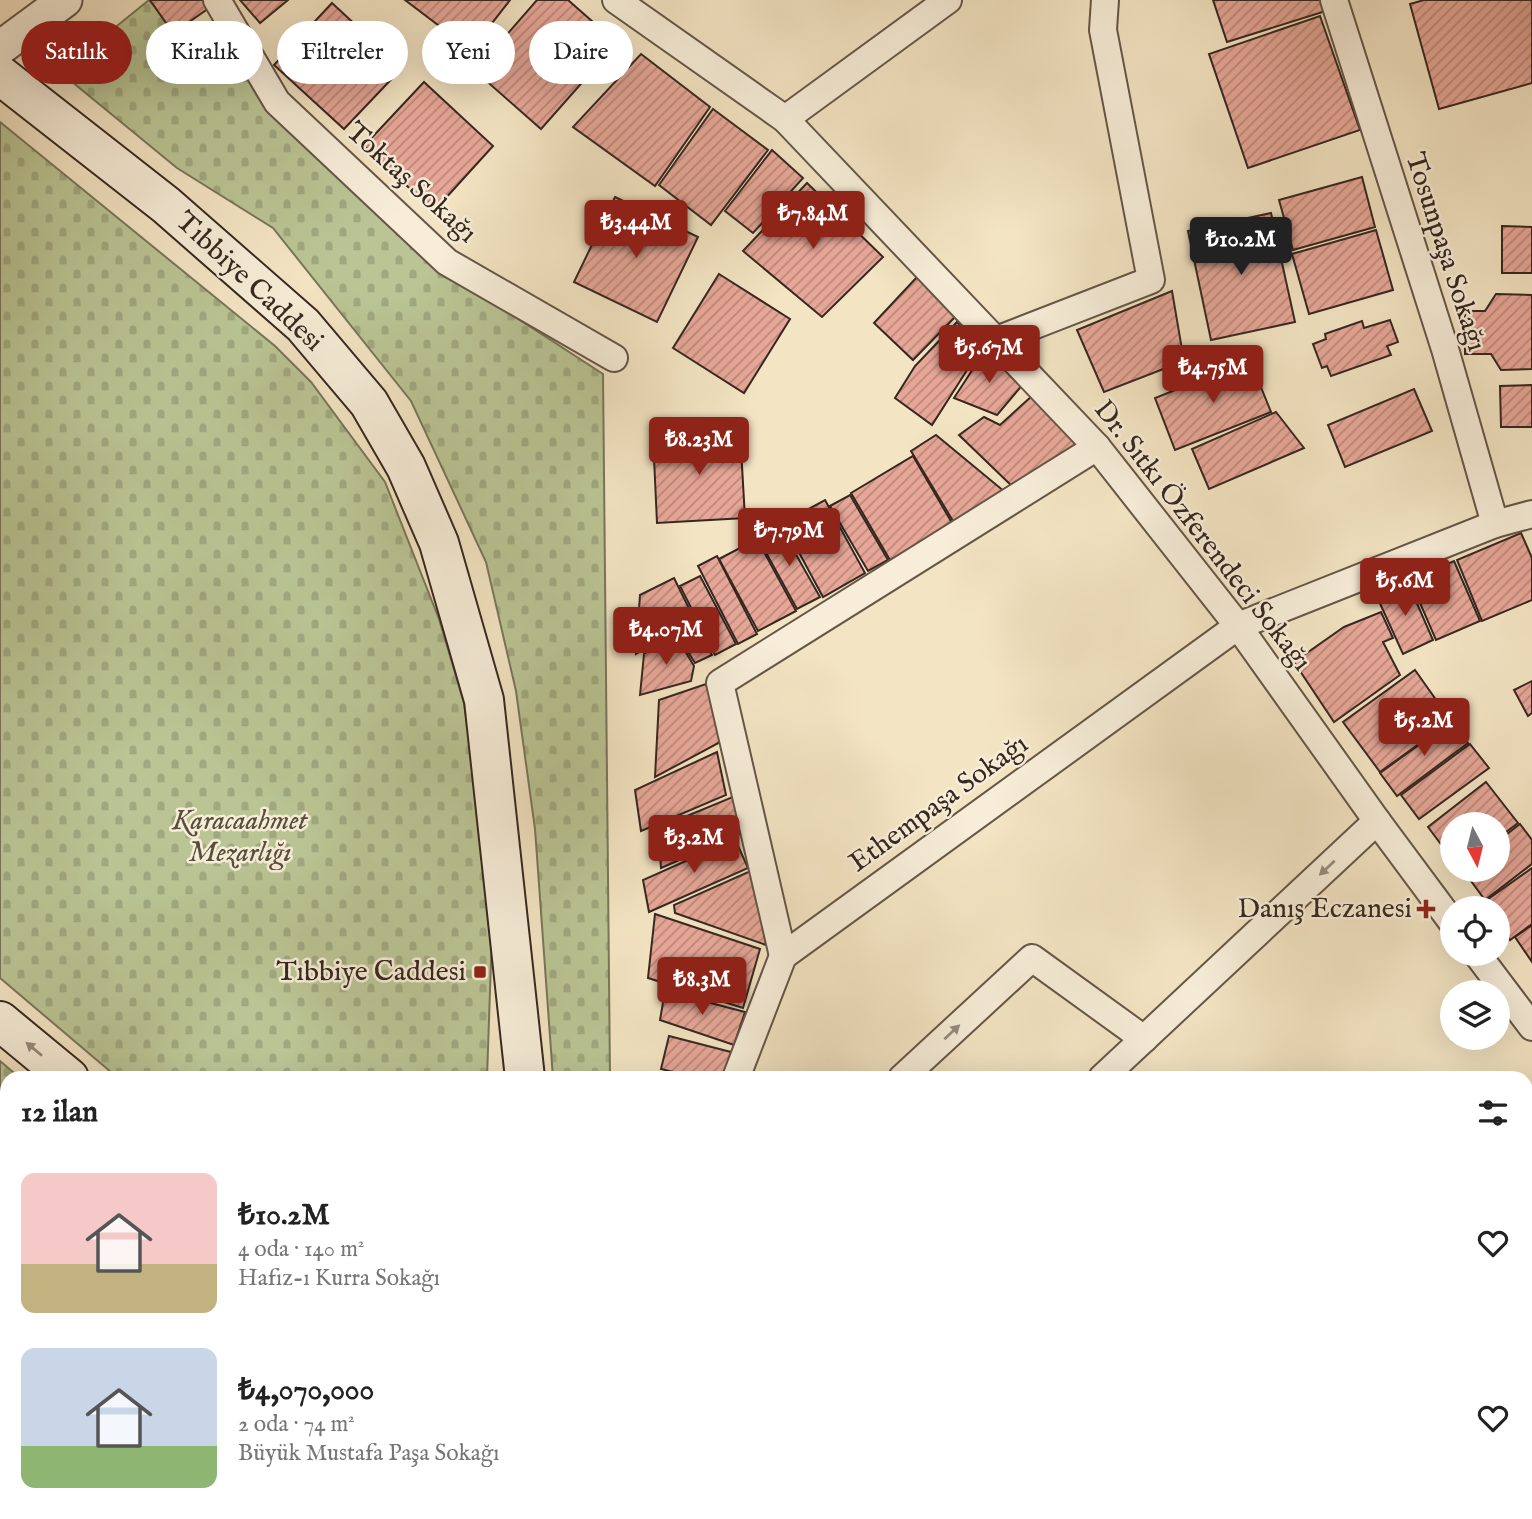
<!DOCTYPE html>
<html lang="tr">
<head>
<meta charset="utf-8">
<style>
	:root { --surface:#fff; --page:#f6f6f6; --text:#222; --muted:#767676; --accent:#8f2418 }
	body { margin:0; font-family:"IM FELL English",serif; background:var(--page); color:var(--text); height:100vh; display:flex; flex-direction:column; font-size:26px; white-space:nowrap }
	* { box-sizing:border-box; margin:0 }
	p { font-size:23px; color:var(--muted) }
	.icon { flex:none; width:38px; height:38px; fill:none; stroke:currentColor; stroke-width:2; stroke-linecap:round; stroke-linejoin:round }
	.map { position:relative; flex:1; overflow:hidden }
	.side { position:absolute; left:0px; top:1071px; width:1533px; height:448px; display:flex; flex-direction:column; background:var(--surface); border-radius:21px 21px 0 0; box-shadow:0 7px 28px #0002 }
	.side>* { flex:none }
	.banner { position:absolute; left:21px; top:21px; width:700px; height:63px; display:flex; gap:14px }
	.needle { width:46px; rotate:173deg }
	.fabs { position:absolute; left:1440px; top:812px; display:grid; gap:14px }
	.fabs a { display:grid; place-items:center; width:70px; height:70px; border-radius:50%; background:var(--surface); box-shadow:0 7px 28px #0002; font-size:35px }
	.price { position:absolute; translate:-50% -60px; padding:0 16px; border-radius:7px; background:var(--accent); color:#fff; font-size:23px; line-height:46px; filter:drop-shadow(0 2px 4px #0008) }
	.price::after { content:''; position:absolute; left:50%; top:42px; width:21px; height:16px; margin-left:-10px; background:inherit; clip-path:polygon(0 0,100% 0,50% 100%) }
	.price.active { background:#222; color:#fff }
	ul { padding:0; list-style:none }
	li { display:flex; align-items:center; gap:21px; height:175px; padding:0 21px }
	li span { display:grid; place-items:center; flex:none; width:196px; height:140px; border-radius:14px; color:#555 }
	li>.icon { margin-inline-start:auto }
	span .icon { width:84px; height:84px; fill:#fffc; stroke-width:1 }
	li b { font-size:30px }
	h2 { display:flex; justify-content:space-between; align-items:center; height:84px; padding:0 21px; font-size:30px }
	.tag { padding:0 24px; border-radius:32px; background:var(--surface); box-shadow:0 7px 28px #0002; font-size:24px; line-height:63px }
	.tag.active { background:var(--accent); color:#fff }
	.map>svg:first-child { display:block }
</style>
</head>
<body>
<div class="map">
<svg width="1532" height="1519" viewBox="0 0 1532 1519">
	<defs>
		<pattern id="cemetery-stones" width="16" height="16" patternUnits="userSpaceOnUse" patternTransform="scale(1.75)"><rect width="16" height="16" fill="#bac494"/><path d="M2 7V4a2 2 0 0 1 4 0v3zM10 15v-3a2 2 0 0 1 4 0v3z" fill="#a0a87f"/></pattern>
		<pattern id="building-hatch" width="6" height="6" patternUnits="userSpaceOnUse" patternTransform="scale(1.75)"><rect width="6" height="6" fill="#e7a798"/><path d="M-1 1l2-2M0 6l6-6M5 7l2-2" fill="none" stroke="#bc887b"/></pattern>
	</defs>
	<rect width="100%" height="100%" fill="#f3e4c3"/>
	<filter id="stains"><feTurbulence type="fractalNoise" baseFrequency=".00286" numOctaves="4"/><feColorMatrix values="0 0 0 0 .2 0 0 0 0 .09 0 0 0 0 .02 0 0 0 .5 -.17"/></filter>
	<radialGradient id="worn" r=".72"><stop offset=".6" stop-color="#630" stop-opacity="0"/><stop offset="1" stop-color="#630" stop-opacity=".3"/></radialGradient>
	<g fill="url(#cemetery-stones)" stroke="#78765a" stroke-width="2">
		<path d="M149,0l47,58 32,-24 215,236 160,104 7,704h-57l-18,-249 -19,-138 -30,-129 -75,-161 -138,-173 -96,-60 -117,-96z"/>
		<path d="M0,122l275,224 36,36 74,100 54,137 25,84 17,116 11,114 -5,145h-369l-118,-100z"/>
		<path d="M0,1061l20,17h-13v434h44l-4,7h-47z"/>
	</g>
	<g fill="url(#building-hatch)" stroke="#36271f" stroke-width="2">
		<path d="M150,0h57l5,6 -39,27z"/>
		<path d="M240,0h48l-28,23z"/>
		<path d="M405,0h105l-39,50z"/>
		<path d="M537,0h31l49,43 -76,86 -66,-58z"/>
		<path d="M1213,0h116l3,9 -105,33z"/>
		<path d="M1424,0h108v83l-93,26 -29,-105z"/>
		<path d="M332,3l70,65 -58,61 -70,-64z"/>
		<path d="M1320,16l40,114 -112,38 -39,-114z"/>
		<path d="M641,54l69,53 -55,79 -82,-59z"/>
		<path d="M424,82l69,64 -59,65 -70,-65z"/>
		<path d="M713,109l55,41 -57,75 -52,-40z"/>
		<path d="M772,150l31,28 -50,55 -28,-22z"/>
		<path d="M1362,177l13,50 -82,23 -14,-50z"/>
		<path d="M807,183l76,74 -61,60 -79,-66z"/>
		<path d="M615,197l83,40 -41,85 -83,-40z"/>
		<path d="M1271,213l24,109 -84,18 -23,-109z"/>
		<path d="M1502,226l30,1v46h-30z"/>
		<path d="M1376,230l17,60 -84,24 -17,-60z"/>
		<path d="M719,274l71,45 -46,74 -71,-45z"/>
		<path d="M918,276l40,38 -45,46 -39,-37z"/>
		<path d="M1172,291l12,70 -80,31 -27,-62z"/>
		<path d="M1496,294l36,1v74l-31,1 -10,-16h-26v-43h20z"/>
		<path d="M1390,320l8,22 -11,4 4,9 -60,21 -4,-10 -5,2 -9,-24 13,-5 -1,-5 37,-13 2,7z"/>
		<path d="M957,322l26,23 -51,80 -37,-27 20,-32z"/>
		<path d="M986,349l38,34 -27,32 -43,-17z"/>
		<path d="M1250,360l21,52 -96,38 -20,-52z"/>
		<path d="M1532,385v42h-31l-1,-41z"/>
		<path d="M1414,389l18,42 -87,36 -17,-42z"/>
		<path d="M1034,394l54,51 -73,44 -56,-54 25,-18 16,8z"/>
		<path d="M1276,412l28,36 -95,41 -17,-40z"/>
		<path d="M740,431l5,87 -88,5 -4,-87z"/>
		<path d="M936,435l69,57 -52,29 -42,-70z"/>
		<path d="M913,456l39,67 -62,37 -39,-67z"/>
		<path d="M850,495l38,65 -20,11 -38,-65z"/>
		<path d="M825,500l40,73 -42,24 -40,-74z"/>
		<path d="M780,526l40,71 -23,12 -39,-71z"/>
		<path d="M1521,533l11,25v42l-50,21 -25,-61z"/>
		<path d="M757,539l39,72 -38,20 -39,-72z"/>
		<path d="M717,556l40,78 -19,10 -40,-78z"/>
		<path d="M1454,561l26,60 -44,19 -26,-60z"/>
		<path d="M700,576l36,68 -21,11 -35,-69z"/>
		<path d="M674,578l38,77 -17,8 -20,-32 -39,23 4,-59z"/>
		<path d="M1408,583l25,57 -30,14 -26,-57z"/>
		<path d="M1381,612l12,26 -10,4 17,33 -66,47 -40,-60 50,-35z"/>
		<path d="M675,634l19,32 -3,15 -51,14 4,-41z"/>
		<path d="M1415,670l36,51 -71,51 -37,-50z"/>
		<path d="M1532,681v32l-4,3 -14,-26z"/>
		<path d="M706,684l18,56 -69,37 4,-77z"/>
		<path d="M1452,721l16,22 -71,53 -17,-23z"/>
		<path d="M1470,744l19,24 -70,51 -18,-24z"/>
		<path d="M717,752l9,43 -85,36 -6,-41z"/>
		<path d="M1486,782l32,41 -20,15v-14h-46v35l-24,-32z"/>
		<path d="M735,796l9,36 -83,36 -3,-40z"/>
		<path d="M1520,824l12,16v24l-47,36 -22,-30h35v-29z"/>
		<path d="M735,839l13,29 -99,44 -6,-32z"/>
		<path d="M1532,868v56l-22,16 -12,-17v-15h-10l-4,-6z"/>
		<path d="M753,870l13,75 -91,-32 -1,-8z"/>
		<path d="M655,914l105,35 -17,59 -95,-30z"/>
		<path d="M1532,925v37l-17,-25z"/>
		<path d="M665,991l80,21 -11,33 -74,-25z"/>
		<path d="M669,1036l62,16 -7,26h-26l-37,-9z"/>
	</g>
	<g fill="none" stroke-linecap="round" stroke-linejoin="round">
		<g stroke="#655648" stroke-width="30">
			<g id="minor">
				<path d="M217,0l60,102 170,160 167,96"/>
				<path d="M616,0l169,119 312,328 141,179 139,195 75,101"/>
				<path d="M1334,0l111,349 50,175"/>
				<path d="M785,119l163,-119"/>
				<path d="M994,341l157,-61 -48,-250 2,-30"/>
				<path d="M1477,954l55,73"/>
				<path d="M783,956l-63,-273 377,-236"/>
				<path d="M736,1078l47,-122 455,-330 257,-102 37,-10"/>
				<path d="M902,1078l130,-120 112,81"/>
				<path d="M1102,1078l275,-257"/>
				<path d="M276,1512l1,7"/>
				<path d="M554,1512v7"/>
				<path d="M77,1519l3,-7"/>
			</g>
		</g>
		<g stroke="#655648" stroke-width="37">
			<path id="tertiary" d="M0,48l65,-48"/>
		</g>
		<g stroke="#36271f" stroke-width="42">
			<g id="secondary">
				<path d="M0,75l166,130 137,120 66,78 37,64 33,76 45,157 41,378"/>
				<path d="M0,1021l69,57"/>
				<path d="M1020,1512l7,7"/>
			</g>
		</g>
		<use href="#minor" stroke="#f7edd8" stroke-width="26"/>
		<use href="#tertiary" stroke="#f7edd8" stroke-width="33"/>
		<use href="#secondary" stroke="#f7edd8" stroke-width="38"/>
	</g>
	<defs><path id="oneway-solid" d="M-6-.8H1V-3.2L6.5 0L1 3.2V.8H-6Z" transform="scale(1.75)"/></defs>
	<g fill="#968a7c">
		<use href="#oneway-solid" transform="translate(1327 868) rotate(137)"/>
		<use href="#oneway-solid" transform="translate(952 1032) rotate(-43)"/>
		<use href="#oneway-solid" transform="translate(34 1049) rotate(-140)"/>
	</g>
	<g fill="#8f2418" stroke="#f7edd8" stroke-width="2.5">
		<path d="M1422.5 898.5h7v7h7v7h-7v7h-7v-7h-7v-7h7z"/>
		<rect x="473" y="965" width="14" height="14" rx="3.5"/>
	</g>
	<g text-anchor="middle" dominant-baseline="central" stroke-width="5" stroke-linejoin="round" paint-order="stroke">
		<g font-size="28" fill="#36271f" stroke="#f7edd8">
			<text transform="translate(411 183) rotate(42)">Toktaş Sokağı</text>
			<text transform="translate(1445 252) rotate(72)">Tosunpaşa Sokağı</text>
			<text transform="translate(249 282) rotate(43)">Tıbbiye Caddesi</text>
			<text transform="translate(1202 536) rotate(52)">Dr. Sıtkı Özferendeci Sokağı</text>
			<text transform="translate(939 804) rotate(-36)">Ethempaşa Sokağı</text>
		</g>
		<g font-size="28" font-style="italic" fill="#574e3c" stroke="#f7edd8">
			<text x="240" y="821">Karacaahmet<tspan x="240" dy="32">Mezarlığı</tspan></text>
		</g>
		<g font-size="28" fill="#36271f" stroke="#f7edd8" text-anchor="end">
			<text x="1412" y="909">Danış Eczanesi</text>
			<text x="466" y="972">Tıbbiye Caddesi</text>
		</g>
	</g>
	<rect width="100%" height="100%" filter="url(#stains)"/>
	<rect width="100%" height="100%" fill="url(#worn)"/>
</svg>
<div class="fabs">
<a><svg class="needle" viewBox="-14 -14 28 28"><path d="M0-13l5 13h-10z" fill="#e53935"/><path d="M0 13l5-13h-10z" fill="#767676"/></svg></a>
<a><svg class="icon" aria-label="locate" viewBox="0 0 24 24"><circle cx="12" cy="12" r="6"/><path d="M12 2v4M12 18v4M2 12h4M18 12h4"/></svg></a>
<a><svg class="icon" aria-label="layers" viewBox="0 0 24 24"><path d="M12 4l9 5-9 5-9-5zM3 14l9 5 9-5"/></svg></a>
</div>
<b class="price" style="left:813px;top:251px">₺7.84M</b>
<b class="price" style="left:636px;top:260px">₺3.44M</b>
<b class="price active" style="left:1241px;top:277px">₺10.2M</b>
<b class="price" style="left:989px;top:385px">₺5.67M</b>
<b class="price" style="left:1213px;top:405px">₺4.75M</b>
<b class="price" style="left:699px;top:477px">₺8.23M</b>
<b class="price" style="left:789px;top:568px">₺7.79M</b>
<b class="price" style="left:1405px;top:618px">₺5.6M</b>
<b class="price" style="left:666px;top:667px">₺4.07M</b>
<b class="price" style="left:1424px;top:758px">₺5.2M</b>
<b class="price" style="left:694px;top:875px">₺3.2M</b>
<b class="price" style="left:702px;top:1017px">₺8.3M</b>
<div class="banner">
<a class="tag active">Satılık</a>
<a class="tag">Kiralık</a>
<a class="tag">Filtreler</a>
<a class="tag">Yeni</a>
<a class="tag">Daire</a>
</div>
<section class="side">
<h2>12 ilan<svg class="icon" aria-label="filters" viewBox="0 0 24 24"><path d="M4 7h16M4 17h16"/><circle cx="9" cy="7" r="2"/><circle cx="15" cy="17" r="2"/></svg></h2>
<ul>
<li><span style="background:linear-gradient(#f6c9c9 65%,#c2b280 0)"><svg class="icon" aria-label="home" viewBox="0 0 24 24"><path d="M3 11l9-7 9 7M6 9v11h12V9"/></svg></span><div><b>₺10.2M</b><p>4 oda · 140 m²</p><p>Hafız-ı Kurra Sokağı</p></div><svg class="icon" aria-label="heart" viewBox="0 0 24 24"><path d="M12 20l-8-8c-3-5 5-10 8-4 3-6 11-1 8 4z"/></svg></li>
<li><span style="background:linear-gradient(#c9d6e8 70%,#8fb573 0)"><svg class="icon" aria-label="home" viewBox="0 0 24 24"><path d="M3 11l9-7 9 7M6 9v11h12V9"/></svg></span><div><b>₺4,070,000</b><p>2 oda · 74 m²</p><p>Büyük Mustafa Paşa Sokağı</p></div><svg class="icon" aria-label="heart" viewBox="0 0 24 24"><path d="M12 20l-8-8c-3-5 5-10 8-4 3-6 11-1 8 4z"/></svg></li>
</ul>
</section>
</div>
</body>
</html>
